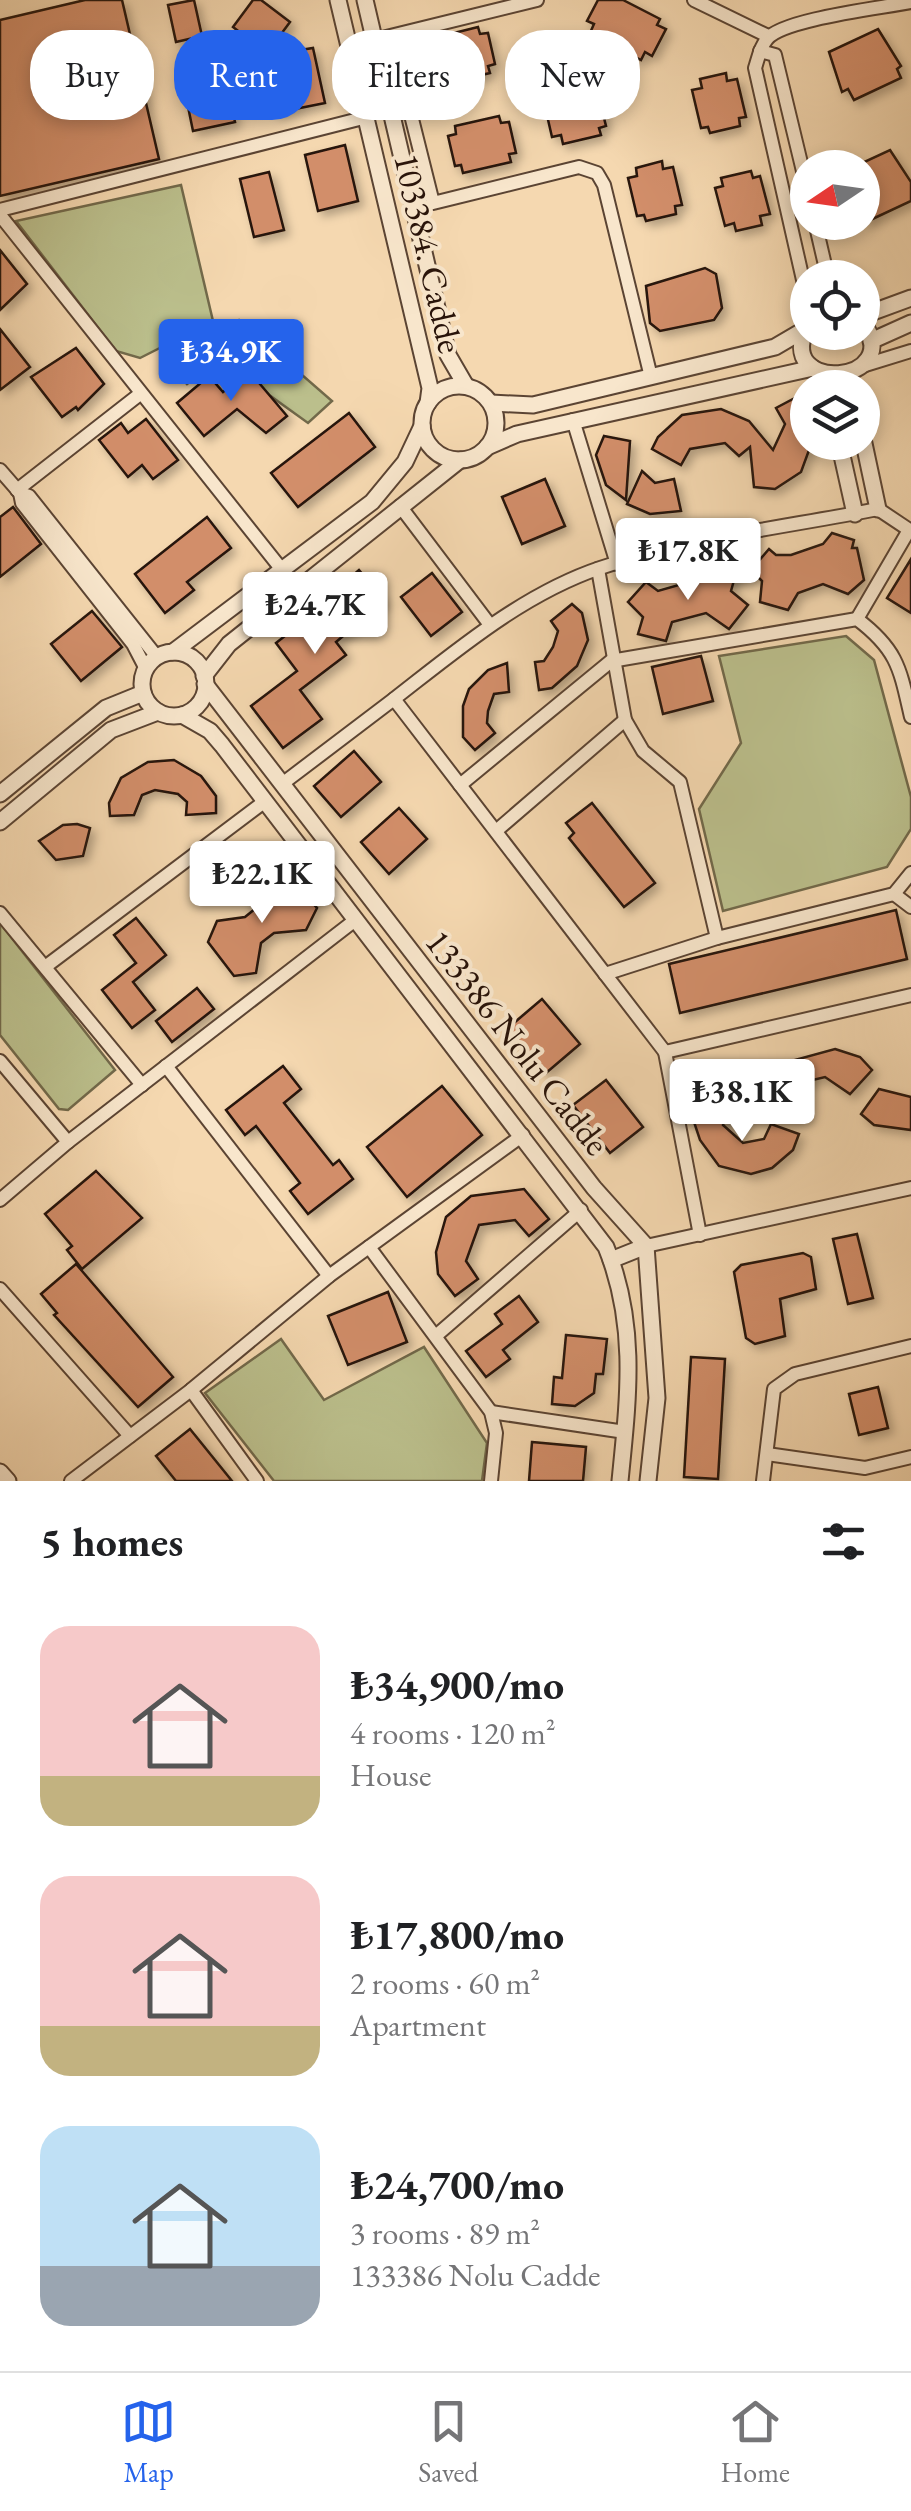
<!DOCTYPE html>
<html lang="en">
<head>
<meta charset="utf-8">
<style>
	:root { --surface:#fff; --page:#f2f2f2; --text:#202124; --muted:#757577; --line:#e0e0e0; --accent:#2563eb }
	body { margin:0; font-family:"EB Garamond",serif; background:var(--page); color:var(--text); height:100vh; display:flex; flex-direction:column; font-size:38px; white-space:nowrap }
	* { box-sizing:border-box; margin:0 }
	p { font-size:32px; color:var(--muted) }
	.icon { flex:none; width:55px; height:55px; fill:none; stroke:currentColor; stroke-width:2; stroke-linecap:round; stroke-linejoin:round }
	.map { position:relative; height:1481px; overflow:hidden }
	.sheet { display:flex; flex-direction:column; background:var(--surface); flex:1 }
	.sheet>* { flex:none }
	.banner { position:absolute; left:30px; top:30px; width:852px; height:90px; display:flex; gap:20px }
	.needle { width:65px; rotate:257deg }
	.fabs { position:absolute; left:790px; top:150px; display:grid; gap:20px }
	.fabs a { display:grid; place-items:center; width:90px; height:90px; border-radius:50%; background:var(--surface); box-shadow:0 5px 15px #0003; font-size:50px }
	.price { position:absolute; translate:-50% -85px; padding:0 22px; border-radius:10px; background:#fff; color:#222; font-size:32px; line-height:65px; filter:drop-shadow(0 2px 5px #0008) }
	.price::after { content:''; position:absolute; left:50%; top:60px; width:30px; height:22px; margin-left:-15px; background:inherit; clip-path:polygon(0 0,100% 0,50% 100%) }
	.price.selected { background:var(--accent); color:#fff }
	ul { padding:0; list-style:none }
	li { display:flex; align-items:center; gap:30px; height:250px; padding:0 40px }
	li span { display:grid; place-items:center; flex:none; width:280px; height:200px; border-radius:30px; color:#555 }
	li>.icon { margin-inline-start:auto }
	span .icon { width:120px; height:120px; fill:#fffc; stroke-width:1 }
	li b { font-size:42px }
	h2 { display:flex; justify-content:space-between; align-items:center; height:120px; padding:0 40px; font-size:42px }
	.tag { padding:0 35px; border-radius:40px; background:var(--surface); box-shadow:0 5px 15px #0003; font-size:35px; line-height:90px }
	.tag.selected { background:var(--accent); color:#fff }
	.tabs { display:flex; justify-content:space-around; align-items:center; height:140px; border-top:2px solid var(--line); background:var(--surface); font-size:28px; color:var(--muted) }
	.tabs a { display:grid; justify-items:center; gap:5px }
	.tabs .selected { color:var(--accent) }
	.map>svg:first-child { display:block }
</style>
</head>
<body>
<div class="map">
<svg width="911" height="1481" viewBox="0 0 911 1481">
	<defs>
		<filter id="shadow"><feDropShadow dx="5" dy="5" stdDeviation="5" flood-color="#0004"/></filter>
	</defs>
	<rect width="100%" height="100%" fill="#f5d8b0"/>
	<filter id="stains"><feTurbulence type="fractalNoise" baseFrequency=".002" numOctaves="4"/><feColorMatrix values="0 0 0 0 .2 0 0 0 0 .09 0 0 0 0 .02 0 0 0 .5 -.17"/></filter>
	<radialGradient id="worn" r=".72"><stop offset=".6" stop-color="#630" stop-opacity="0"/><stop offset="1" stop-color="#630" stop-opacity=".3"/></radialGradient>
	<g fill="#bbbf8c" stroke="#72694a" stroke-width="2.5">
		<path d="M181,185l32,136 -73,37 -24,-7 -100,-130z"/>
		<path d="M239,320l93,81 -24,22 -68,-49 -16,11 -15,-18 -22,17 -24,-26z"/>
		<path d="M846,636l28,24 37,137v32l-24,38 -164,44 -24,-102 42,-66 -22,-87z"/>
		<path d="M0,923l115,147 -47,40 -9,-1 -59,-74z"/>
		<path d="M281,1339l43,61 100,-53 63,96 -5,38h-208l-69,-88z"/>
	</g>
	<g fill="#d28e6a" stroke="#281309" stroke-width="2.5" filter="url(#shadow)">
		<path d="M85,0h37l37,159 -159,37v-176z"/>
		<path d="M194,0l8,36 -26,6 -8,-37z"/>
		<path d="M253,0h8l29,22 -23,31 -34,-26z"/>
		<path d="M598,0h25l37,19 -3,6 9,4 -14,27 -7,-4 -4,8 -51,-27 4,-9 -7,-3z"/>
		<path d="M478,27l2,7 8,-1 7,31 -7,2 2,7 -48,11 -2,-8 -6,1 -7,-30 8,-2 -1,-7z"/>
		<path d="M878,29l23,37 -4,3 4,9 -47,22 -6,-11 -6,3 -13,-40z"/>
		<path d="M313,48l12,55 -50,10 -12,-57z"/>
		<path d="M726,73l1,8 10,-2 9,38 -7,1 1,8 -30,7 -2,-6 -7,1 -9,-38 10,-2 -2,-9z"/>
		<path d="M226,83l9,39 -42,9 -8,-39z"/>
		<path d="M589,90l2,7 7,-2 8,31 -7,2 2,7 -38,9 -2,-9 -9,2 -6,-26 8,-2 -3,-9z"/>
		<path d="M499,116l2,7 8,-1 7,31 -7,1 2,8 -48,11 -2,-8 -6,1 -7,-30 8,-2 -1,-8z"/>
		<path d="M345,145l13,56 -40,10 -13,-56z"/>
		<path d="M890,150l21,32v19l-45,21 -4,-59z"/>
		<path d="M662,161l1,8 10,-2 9,38 -7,1 1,8 -30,7 -2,-6 -7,1 -9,-38 9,-2 -1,-8z"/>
		<path d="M751,171l2,7 7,-2 10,38 -10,2 2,9 -26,6 -2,-8 -9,3 -10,-38 8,-2 -2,-8z"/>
		<path d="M269,172l15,58 -30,7 -14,-58z"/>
		<path d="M0,250l27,34 -27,26z"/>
		<path d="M705,268l11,6 6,34 -8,12 -54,11 -10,-8 -4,-37z"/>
		<path d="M0,329l30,38 -30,23z"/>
		<path d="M76,348l28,36 -26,26 -2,-3 -14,10 -31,-40z"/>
		<path d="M249,371l38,45 -21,17 -29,-24 -33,27 -27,-33 32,-27 14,16z"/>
		<path d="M808,391v51h4l-11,30 -26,17 -21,-2 -4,-40 -11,9 -14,-13 -35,6 -9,16 -29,-16 6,-12 24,-22 39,-6 28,12 24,29 12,-26 -9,-16z"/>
		<path d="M349,413l26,34 -77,60 -27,-34z"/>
		<path d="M146,419l32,41 -25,19 -11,-14 -14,12 -29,-37 22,-17 7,10z"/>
		<path d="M604,436l26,5 -4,59 -20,-15 -10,-30z"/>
		<path d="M642,471l13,12 19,-4 7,32 -31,3 -23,-10z"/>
		<path d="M545,479l20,47 -43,18 -20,-47z"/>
		<path d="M13,507l28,37 -41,33v-60z"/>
		<path d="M207,517l24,31 -44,34 7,8 -29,23 -30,-39z"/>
		<path d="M832,533l22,7 -2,8h5l7,32 -16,14 -25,-10 -25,9 -10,17 -28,-8 2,-21 -11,-11 18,-21 7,6h15l32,-11z"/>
		<path d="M911,559v54l-24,-15z"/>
		<path d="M707,564l29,9 -5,18 17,14 -19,24 -23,-16 -34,9 -6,19 -28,-7 5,-17 -15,-15 18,-20 12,9 42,-12z"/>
		<path d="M359,570l26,31 -49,41 10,13 -46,35 22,29 -39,29 -32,-42 46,-35 -21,-28 47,-37 -3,-3z"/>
		<path d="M432,573l30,39 -31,24 -30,-39z"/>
		<path d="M572,604l10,9 6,27 -11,26 -25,22 -13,2 -4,-28 9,-1 9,-14 5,-16 -7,-10z"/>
		<path d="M92,611l30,36 -41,34 -30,-37z"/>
		<path d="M701,656l12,45 -50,13 -11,-47z"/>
		<path d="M507,663l2,29 -15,2 -6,17 -1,12 8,10 -20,17 -12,-13v-31l6,-17 19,-19z"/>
		<path d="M354,751l27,31 -40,35 -27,-31z"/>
		<path d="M174,760l27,16 15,20v17l-30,2 1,-13 -9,-8 -23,-4 -13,5 -8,20 -24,1 -1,-13 12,-25 27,-16z"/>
		<path d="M592,803l63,80 -31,24 -55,-69 5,-5 -8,-10z"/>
		<path d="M399,808l28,31 -38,35 -28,-32z"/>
		<path d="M77,824l13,4 -7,28 -27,4 -17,-19 24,-16z"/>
		<path d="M290,877l27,31 -11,22 -32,3 -13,10 -5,30 -22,3 -26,-34 9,-21 28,-4 16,-13 8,-24z"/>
		<path d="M896,910l11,49 -227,54 -11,-49z"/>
		<path d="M136,918l30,37 -33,27 22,28 -23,18 -30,-38 34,-27 -22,-28z"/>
		<path d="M197,988l17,21 -42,33 -16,-21z"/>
		<path d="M542,999l38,45 -34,29 -38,-45z"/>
		<path d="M835,1049l25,8 12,13 -22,24 -25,-17 -21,5 -5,22 -25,-9 2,-17 15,-17z"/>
		<path d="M283,1066l18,23 -17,14 49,62 6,-5 14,19 -45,35 -18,-23 10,-8 -44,-57 -11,9 -19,-25z"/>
		<path d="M606,1080l37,47 -33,26 -37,-48z"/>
		<path d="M442,1086l40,49 -75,62 -40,-50z"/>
		<path d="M879,1089l32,8v33l-37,-5 -13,-11z"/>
		<path d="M697,1103l28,13 -2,9 20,18 21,-4 7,-15 28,10 -6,16 -21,18 -21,6 -32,-8 -19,-26 -7,-21z"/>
		<path d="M96,1171l46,47 -60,51 -15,-19 5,-4 -27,-32z"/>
		<path d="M524,1189l25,30 -20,17 -14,-16 -36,5 -13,36 12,18 -23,17 -17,-22 -2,-22 10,-35 25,-21z"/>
		<path d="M857,1234l16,64 -25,6 -15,-65z"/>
		<path d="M803,1253l8,4 5,32 -36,10 5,37 -30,8 -9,-6 -12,-66 7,-7z"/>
		<path d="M76,1264l97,113 -35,30 -84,-92 3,-2 -16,-19z"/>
		<path d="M388,1292l19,50 -59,23 -20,-49z"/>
		<path d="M519,1296l19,26 -35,28 7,9 -24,18 -20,-26 36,-27 -7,-10z"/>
		<path d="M566,1335l41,4 -4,35h-7l-2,19 -19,13 -23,-2 2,-27 8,1z"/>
		<path d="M691,1357l34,2 -7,120 -34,-2z"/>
		<path d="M878,1387l10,41 -29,7 -10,-41z"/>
		<path d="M190,1429l42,52h-56l-20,-25z"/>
		<path d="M532,1442l54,5 -3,34h-54z"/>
	</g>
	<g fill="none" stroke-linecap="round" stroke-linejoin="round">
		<g stroke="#5b4433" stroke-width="16">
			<g id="minor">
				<path d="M694,0l74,36"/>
				<path d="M374,40l163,-40"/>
				<path d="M760,51l15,4 33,137"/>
				<path d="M392,114l18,-3 23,92 146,-36 18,6 7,12 47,192"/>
				<path d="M0,210l367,-93"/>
				<path d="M0,215l298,375"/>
				<path d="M815,222l13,56"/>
				<path d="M808,302l-53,-234c3,-9 5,-21 12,-29 16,-20 115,-31 144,-37"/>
				<path d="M862,366l49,-15"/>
				<path d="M573,420l44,144"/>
				<path d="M0,470l20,23 9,3 128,161"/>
				<path d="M17,490l123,-96"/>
				<path d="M20,493l2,10 111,141 13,25"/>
				<path d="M400,506l90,119"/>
				<path d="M598,569l27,151 18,31 37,31 37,156"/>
				<path d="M857,619l52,-89"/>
				<path d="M394,699c63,-49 129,-105 206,-131 89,-30 186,-41 278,-59l33,22"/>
				<path d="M282,784l112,-85 271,353"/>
				<path d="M460,785l151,-124 246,-42c41,31 43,50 54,98"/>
				<path d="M496,831l129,-111"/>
				<path d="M894,894l17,13"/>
				<path d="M0,913l142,172"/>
				<path d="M45,967l219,-165"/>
				<path d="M605,974l112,-36 177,-44 17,-21"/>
				<path d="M0,1061l68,81 -68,58"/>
				<path d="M166,1066l163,210"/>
				<path d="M68,1142l286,-221"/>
				<path d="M700,1235l-35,-183 246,-57"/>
				<path d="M646,1246l265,-58"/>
				<path d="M369,1247l122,165 5,21 -5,48"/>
				<path d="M0,1289l130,147"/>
				<path d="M438,1334l143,-124"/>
				<path d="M191,1390l66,91"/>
				<path d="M491,1412l134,20"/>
				<path d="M767,1454l98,14 46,-11"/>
				<path d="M71,1481l120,-91 138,-114 194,-141"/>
				<path d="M763,1481l11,-92 21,-15 116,-28"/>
			</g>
		</g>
		<g stroke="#5b4433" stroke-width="19">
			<g id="tertiary">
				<path d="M338,0l92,388 -2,15"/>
				<path d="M365,0l83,355 18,31"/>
				<path d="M862,316l49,-18"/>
				<path d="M808,325c-37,71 101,60 54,-4"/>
				<path d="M871,341l40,-18"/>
				<circle cx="459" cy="423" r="37"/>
				<path d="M491,403l42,2 242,-58 29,-17"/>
				<path d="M862,434l16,75"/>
				<path d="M839,442l16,72"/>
				<path d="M487,447l30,-13 296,-66"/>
				<path d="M173,652l199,-150 33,-40 17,-36"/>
				<circle cx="174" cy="684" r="32"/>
				<path d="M204,676l25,-32 231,-184"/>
				<path d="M205,684l389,504 52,58 11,152 -9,83"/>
				<path d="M182,715l28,16 12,14 384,502c32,78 22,153 14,234"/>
				<path d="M0,794l106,-86 37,-15"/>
				<path d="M0,822l111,-92 47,-18"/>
				<path d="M611,1260l35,-14"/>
				<path d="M0,1472l8,9"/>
			</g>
		</g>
		<use href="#minor" stroke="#f8e6cc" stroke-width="12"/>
		<use href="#tertiary" stroke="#f8e6cc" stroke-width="15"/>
	</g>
	<g text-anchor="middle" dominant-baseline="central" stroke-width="8" stroke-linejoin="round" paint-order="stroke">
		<g font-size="35" fill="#281309" stroke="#f8e6cc">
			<text transform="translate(429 253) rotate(77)">103384. Cadde</text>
			<text transform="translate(518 1042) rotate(52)">133386 Nolu Cadde</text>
		</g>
	</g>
	<rect width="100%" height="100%" filter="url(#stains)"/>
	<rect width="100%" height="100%" fill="url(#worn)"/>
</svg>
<div class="fabs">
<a><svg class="needle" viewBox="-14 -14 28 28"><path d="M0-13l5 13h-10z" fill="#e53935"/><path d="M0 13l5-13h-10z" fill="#757577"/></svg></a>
<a><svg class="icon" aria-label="locate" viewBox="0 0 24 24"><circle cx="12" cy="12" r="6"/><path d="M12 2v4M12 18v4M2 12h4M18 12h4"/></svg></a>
<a><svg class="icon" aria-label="layers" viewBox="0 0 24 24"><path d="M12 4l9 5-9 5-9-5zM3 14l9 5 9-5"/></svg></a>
</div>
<b class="price selected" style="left:231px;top:404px">₺34.9K</b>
<b class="price" style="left:688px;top:603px">₺17.8K</b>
<b class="price" style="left:315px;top:657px">₺24.7K</b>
<b class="price" style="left:262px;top:926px">₺22.1K</b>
<b class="price" style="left:742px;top:1144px">₺38.1K</b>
<div class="banner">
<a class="tag">Buy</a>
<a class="tag selected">Rent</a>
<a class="tag">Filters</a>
<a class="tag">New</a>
</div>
</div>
<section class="sheet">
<h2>5 homes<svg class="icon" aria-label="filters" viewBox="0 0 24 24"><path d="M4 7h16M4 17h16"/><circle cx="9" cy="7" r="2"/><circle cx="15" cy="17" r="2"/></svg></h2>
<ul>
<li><span style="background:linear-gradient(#f6c9c9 75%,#c2b280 0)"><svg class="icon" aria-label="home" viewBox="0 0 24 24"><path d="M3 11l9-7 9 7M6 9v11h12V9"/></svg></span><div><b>₺34,900/mo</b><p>4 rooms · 120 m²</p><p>House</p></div></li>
<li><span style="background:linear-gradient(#f6c9c9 75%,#c2b280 0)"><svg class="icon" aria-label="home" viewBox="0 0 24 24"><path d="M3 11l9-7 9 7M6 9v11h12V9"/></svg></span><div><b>₺17,800/mo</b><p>2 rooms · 60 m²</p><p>Apartment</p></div></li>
<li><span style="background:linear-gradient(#bfe0f5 70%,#9aa5b1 0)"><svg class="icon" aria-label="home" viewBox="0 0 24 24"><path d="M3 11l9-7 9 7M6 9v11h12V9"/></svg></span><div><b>₺24,700/mo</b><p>3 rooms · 89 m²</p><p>133386 Nolu Cadde</p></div></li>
</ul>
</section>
<nav class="tabs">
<a class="selected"><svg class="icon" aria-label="map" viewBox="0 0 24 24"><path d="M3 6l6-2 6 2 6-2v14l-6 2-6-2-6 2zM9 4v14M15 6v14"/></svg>Map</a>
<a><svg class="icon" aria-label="saved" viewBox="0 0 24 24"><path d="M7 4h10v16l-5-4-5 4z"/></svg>Saved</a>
<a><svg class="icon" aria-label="home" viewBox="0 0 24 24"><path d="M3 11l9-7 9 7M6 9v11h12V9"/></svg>Home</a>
</nav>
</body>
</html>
